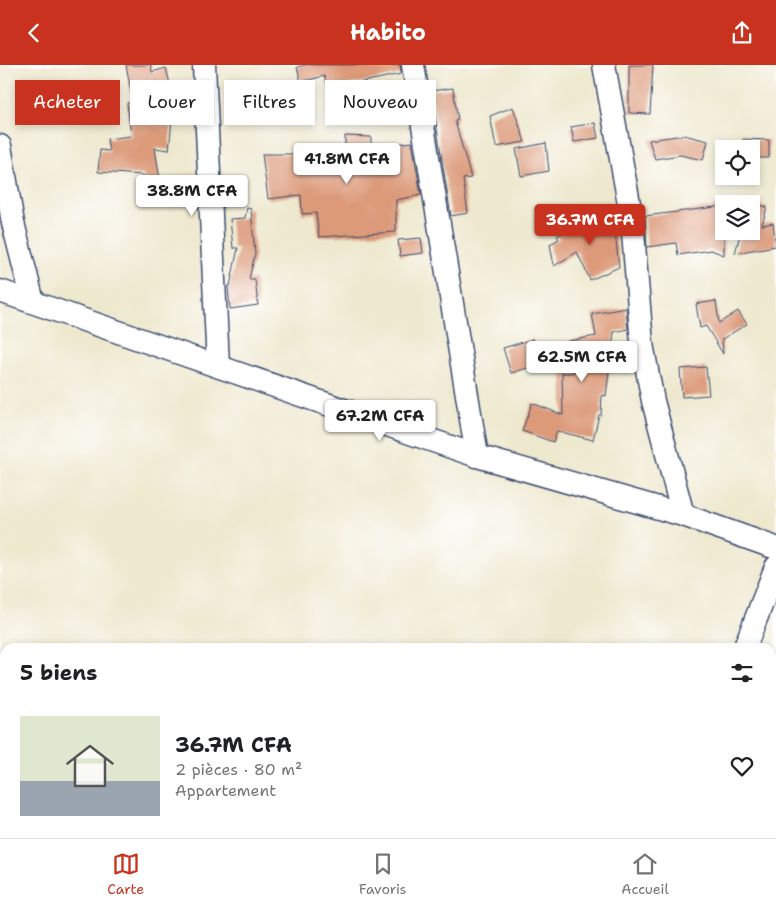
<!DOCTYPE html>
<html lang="fr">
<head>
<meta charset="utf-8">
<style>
	:root { --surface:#fff; --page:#f6f6f6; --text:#202124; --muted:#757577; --line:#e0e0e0; --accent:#c8321e }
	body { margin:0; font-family:"Shantell Sans",sans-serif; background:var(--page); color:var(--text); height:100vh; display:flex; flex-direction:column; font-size:19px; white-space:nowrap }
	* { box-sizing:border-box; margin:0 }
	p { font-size:16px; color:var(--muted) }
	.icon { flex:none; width:28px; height:28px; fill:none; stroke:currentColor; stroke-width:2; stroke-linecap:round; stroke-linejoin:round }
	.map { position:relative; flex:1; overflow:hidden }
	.drawer { position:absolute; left:0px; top:578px; width:776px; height:196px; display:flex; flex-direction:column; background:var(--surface); border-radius:15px 15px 0 0; box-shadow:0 2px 8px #0003 }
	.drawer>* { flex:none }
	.top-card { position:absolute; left:15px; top:15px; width:500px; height:45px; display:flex; gap:10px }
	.fabs { position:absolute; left:715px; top:75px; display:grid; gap:10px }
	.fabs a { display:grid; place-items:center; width:45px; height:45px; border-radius:0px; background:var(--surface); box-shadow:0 2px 8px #0003; font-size:25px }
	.price { position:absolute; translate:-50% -42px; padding:0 11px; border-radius:5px; background:#fff; color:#222; font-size:16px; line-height:32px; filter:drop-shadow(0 1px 2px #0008) }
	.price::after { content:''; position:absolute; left:50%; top:30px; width:15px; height:11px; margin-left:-8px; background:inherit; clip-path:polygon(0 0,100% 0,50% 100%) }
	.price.current { background:var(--accent); color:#fff }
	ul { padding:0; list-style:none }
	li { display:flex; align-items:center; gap:15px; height:125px; padding:0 20px }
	li span { display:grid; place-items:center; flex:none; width:140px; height:100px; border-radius:0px; color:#555 }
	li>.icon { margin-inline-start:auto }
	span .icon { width:60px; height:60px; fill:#fffc; stroke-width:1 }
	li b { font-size:21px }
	h2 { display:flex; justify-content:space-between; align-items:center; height:60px; padding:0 20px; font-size:21px }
	.tag { padding:0 18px; border-radius:0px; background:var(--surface); box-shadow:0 2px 8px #0003; font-size:18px; line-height:45px }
	.tag.current { background:var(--accent); color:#fff }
	header { display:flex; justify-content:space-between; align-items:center; height:65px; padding:0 20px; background:var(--accent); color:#fff; font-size:22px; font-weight:700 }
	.tab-bar { display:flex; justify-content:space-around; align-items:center; height:70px; border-top:1px solid var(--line); background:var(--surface); font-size:14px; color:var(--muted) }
	.tab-bar a { display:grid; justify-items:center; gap:2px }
	.tab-bar .current { color:var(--accent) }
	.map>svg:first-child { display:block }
</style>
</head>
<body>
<header><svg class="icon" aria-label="back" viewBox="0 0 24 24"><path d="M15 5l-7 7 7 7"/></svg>Habito<svg class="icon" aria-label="share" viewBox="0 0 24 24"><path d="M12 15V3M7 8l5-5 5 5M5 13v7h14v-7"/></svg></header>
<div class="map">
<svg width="776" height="773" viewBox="0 0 776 773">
	<rect width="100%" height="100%" fill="#fff"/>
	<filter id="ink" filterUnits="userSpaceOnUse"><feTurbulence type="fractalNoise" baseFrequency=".02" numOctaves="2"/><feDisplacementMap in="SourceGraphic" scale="10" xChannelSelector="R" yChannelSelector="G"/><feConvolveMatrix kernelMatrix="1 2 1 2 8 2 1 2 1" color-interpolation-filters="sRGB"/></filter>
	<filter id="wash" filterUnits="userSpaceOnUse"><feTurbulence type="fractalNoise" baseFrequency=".0096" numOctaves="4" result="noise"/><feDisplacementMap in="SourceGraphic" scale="20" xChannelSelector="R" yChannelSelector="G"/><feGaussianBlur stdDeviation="1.12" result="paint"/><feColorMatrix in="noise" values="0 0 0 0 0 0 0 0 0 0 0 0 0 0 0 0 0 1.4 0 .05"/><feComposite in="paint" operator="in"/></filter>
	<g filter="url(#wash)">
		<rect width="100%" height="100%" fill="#eee8ce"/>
		<g id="blocks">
			<g fill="#dc9a79">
				<path d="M126,0h25l1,7 14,-4 6,24 5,-1 3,18 -7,1 -4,40 -14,-2 5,32 -16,3 -1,-8 -45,-3 2,-22 9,1 -2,-12 24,-3 -4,-33 6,-1z"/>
				<path d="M306,0h94l1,9 -72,15 -5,-13 -23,6 -4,-15z"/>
				<path d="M629,0h24l-3,49 -21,-1z"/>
				<path d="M453,23l5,32 -3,1 16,57 -8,1 5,34 -17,3 -20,-125z"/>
				<path d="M513,42l12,35 -29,5 -6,-31z"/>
				<path d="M595,58l3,15 -24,4 -3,-15z"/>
				<path d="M684,70l24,6 -5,19 -23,-5 -25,4 -6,-19z"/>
				<path d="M345,71l26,1v10l41,-5 9,53 -25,5v32l-77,5 -3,-24 -14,1 -1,-19 -33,4 -6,-45h36l47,-7z"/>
				<path d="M743,74l26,1v18h-18v-9h-8z"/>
				<path d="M546,78l3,28 -28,5 -5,-27z"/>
				<path d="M748,137l19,5 -5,18 11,-2 3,23 -41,7 6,-22h10v-27z"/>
				<path d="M724,141v49l-13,-5 -33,5 -2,-12 -29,4 -2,-31z"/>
				<path d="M247,143l4,1 4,45 -6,25h6l3,26 -28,4 -2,-23h2l8,-38h-5l-3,-29 15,-1z"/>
				<path d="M613,150l6,52 -29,13 -13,-28 -23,14 -4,-22 9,-5 -2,-3 35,-17v-2z"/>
				<path d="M421,173l2,15 -23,3 -2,-16z"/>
				<path d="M716,236l3,22 19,-12 9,13 -25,15 1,15 -17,-28 -6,2 -4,-24z"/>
				<path d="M626,243l2,21 -14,3 -8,64 -4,-1 -1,20h-2l-6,25 -36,-9 -4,11 -31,-11 10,-28 31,12 -1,-42h12l-6,-32 28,-5 -4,-22z"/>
				<path d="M533,274l8,25 -30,9 -8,-25z"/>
				<path d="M706,302l3,28 -27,2 -2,-28z"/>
			</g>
		</g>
	</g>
	<g filter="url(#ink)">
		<use href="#blocks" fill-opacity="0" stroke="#3b4b6f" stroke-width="1"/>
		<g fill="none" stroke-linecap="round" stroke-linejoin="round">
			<g stroke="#3b4b6f" stroke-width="25">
				<g id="minor">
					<path d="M204,0l14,301"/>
					<path d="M413,0l64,391"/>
					<path d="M604,0l28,155 10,124 11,57 30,114"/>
					<path d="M0,81l13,77 20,79"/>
					<path d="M0,226l477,165 206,59 93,33"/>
					<path d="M745,582l31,-80"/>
					<path d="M671,773l1,-4"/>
				</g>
			</g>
			<use href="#minor" stroke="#fff" stroke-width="22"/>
		</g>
	</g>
</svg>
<div class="fabs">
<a><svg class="icon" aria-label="locate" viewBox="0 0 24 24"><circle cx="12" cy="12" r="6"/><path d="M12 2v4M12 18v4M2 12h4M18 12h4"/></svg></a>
<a><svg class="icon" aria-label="layers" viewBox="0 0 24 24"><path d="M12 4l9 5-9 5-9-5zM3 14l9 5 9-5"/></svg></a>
</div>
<b class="price" style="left:347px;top:120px">41.8M CFA</b>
<b class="price" style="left:192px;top:152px">38.8M CFA</b>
<b class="price current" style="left:590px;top:181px">36.7M CFA</b>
<b class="price" style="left:582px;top:318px">62.5M CFA</b>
<b class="price" style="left:380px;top:377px">67.2M CFA</b>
<div class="top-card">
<a class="tag current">Acheter</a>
<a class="tag">Louer</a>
<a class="tag">Filtres</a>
<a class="tag">Nouveau</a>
</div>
<section class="drawer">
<h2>5 biens<svg class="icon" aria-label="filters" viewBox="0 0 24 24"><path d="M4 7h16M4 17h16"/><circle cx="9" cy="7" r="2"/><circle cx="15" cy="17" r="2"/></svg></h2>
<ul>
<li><span style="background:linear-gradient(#dfe7d0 65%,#9aa5b1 0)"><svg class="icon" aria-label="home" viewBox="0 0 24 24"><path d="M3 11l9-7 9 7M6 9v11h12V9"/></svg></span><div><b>36.7M CFA</b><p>2 pièces · 80 m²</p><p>Appartement</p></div><svg class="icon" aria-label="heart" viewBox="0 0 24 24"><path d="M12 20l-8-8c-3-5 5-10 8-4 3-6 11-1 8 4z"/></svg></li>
</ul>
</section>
</div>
<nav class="tab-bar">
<a class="current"><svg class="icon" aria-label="map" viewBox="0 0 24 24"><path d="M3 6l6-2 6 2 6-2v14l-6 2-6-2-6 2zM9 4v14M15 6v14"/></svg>Carte</a>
<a><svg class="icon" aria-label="saved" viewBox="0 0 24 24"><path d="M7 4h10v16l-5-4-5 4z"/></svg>Favoris</a>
<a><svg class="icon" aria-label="home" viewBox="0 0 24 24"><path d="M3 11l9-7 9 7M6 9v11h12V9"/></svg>Accueil</a>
</nav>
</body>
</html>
